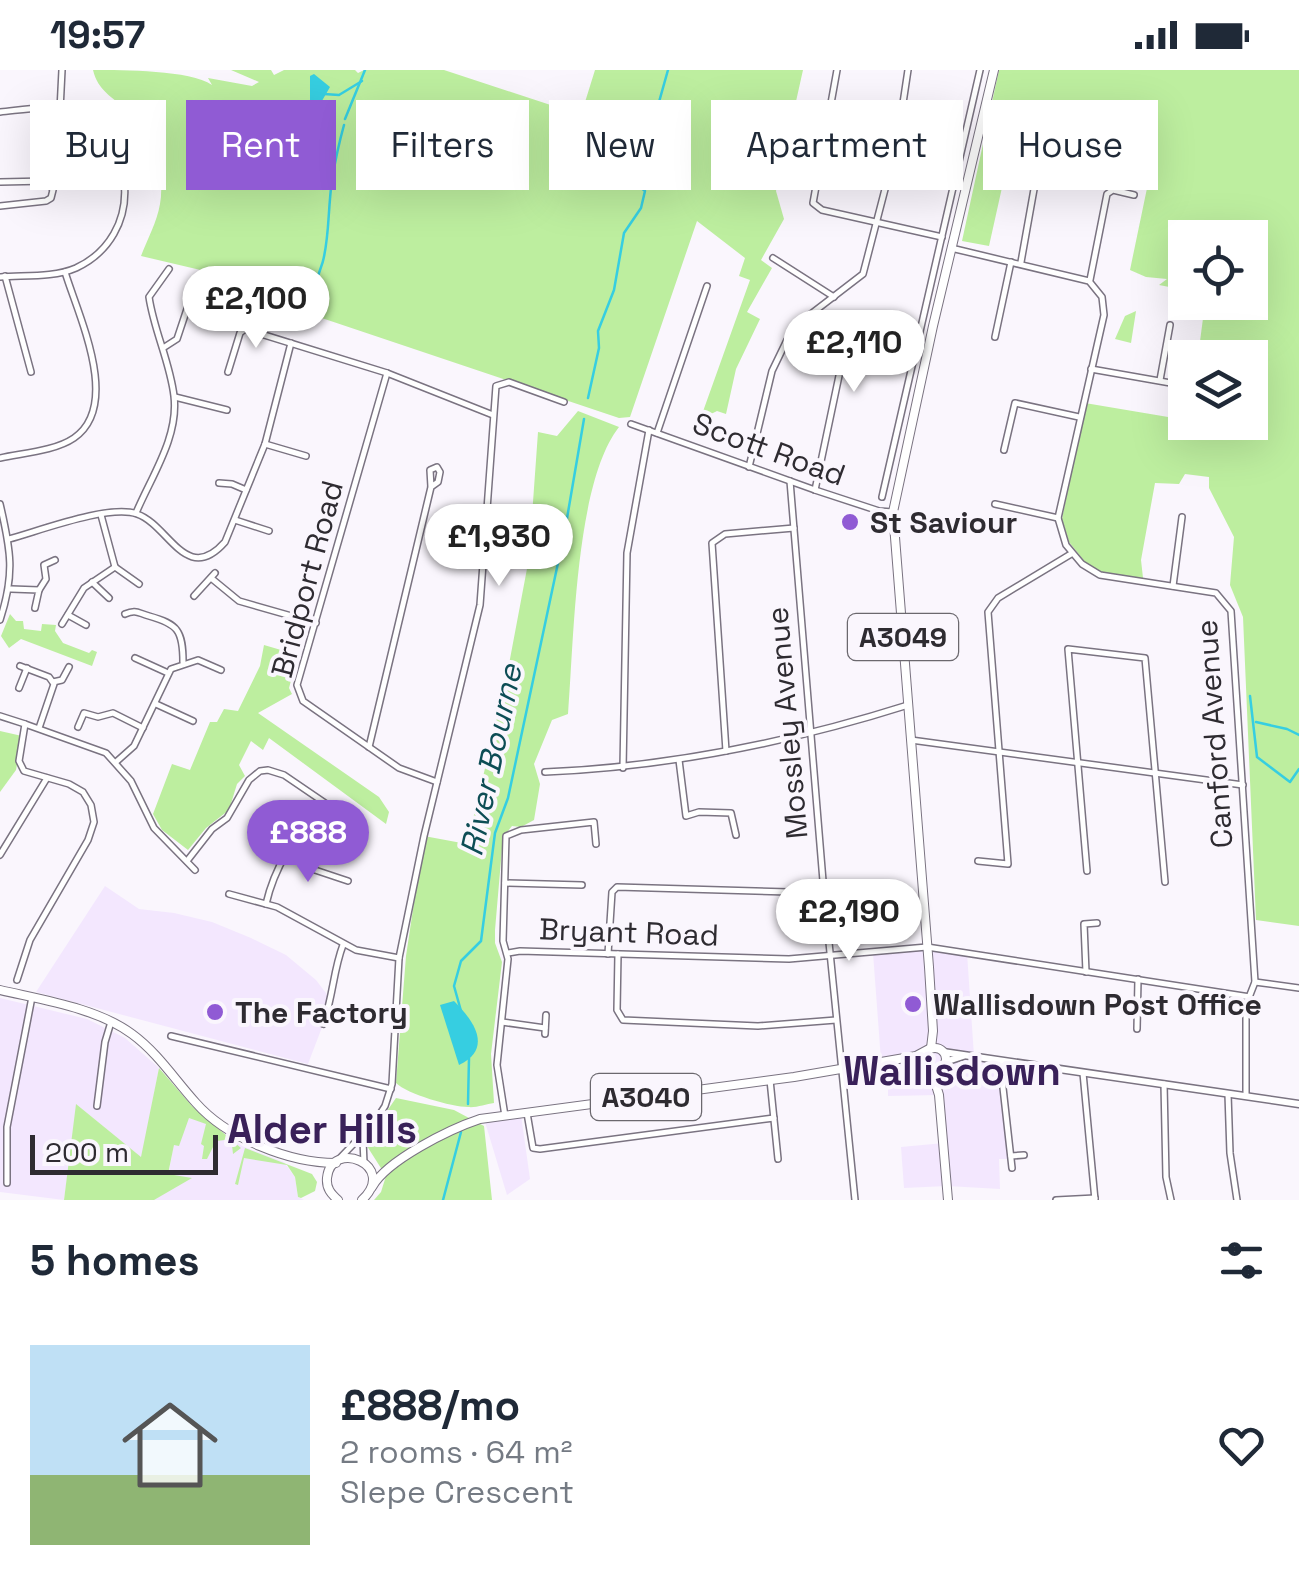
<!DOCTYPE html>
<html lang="en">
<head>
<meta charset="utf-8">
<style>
	:root { --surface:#fff; --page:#f2f2f3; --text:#1f2937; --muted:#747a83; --accent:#905bd4 }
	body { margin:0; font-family:"Space Grotesk",sans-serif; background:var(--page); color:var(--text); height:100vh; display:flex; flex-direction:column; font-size:38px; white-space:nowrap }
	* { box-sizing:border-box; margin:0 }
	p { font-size:32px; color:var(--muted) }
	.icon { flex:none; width:55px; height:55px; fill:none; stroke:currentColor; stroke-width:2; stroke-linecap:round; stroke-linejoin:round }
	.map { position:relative; height:1130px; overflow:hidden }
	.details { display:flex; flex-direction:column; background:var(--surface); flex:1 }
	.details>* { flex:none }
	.guide { position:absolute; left:30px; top:30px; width:1240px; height:90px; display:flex; gap:20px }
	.buttons { position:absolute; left:1168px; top:150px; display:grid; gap:20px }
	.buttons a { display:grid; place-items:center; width:100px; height:100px; border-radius:0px; background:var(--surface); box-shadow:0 10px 40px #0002; font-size:50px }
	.scale { position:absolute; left:30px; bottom:25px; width:188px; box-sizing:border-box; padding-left:10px; border:5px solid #2e2b31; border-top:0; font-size:28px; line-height:35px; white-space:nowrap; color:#2e2b31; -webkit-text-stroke:8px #faf6fd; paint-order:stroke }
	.price { position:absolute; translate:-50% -85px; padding:0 22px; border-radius:35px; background:#fff; color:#222; font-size:32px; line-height:65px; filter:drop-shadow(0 2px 5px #0008) }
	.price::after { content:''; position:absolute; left:50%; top:60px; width:30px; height:22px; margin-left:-15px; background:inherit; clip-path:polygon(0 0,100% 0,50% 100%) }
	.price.selected { background:var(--accent); color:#fff }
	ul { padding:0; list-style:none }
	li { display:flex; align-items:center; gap:30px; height:250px; padding:0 30px }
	li span { display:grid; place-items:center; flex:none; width:280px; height:200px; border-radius:0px; color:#555 }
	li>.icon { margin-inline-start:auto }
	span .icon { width:120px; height:120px; fill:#fffc; stroke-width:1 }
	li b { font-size:42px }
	h2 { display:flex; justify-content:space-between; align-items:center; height:120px; padding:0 30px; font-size:42px }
	.chip { padding:0 35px; border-radius:0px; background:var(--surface); box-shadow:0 10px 40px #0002; font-size:35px; line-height:90px }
	.chip.selected { background:var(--accent); color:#fff }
	.status { display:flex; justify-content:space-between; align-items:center; height:70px; padding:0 50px; background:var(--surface); direction:ltr }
	.status svg { height:28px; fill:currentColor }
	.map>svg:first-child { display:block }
</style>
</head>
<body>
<div class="status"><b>19:57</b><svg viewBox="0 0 49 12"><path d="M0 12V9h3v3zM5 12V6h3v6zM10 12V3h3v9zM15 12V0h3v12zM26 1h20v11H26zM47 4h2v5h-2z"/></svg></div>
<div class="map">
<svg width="1299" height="1130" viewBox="0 0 1299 1130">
	<rect width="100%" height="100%" fill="#faf6fd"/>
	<g fill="#f3e7fe">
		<path d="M105,816l34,23 35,4 38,9 39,16 35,17 30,25 16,21 -24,63 -272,-72z"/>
		<path d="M927,877l40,6 7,103 26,5 11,98h-12l1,30 -53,-3 -43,2 -3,-41 43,-4 -5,-48 -51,1v-16l5,-21 -12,1 -8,-107z"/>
		<path d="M0,928l87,21 38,19 34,30 -17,90 -65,-53 -13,95 -64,-8z"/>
		<path d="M192,1036l50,40 42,16 11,15 3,20 6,3h-150l11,-8 9,-48 5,1z"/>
		<path d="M521,1045l9,64 -23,16 -22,-73z"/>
	</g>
	<g fill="#bdee9f">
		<path d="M93,0c31,0 97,0 119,15l-4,-7 44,8 7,-4 -28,-12h40l3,5 10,-5h71l3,3 6,-3h80l137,45 14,-45h208l-27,121 8,28 -23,41 11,8 -25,44 13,7 -24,50 -10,45 -9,-3 -6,3 -7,20 -8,-3 54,-151 -11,-4 6,-18 -48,-37 -67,196 -11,1 -333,-112 3,-6 -80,-28 -68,-16c6,-16 16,-34 19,-52 6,-33 -11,-70 -33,-93 -15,-15 -29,-20 -34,-41z"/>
		<path d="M999,0h300v856l-43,-6 -13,-303 -13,-32 4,-48 -25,-49v-11l-24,-3 -6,10 -24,-1 -14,77 2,18 -34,-3 -20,-8 -20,-25 -7,-23 23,-116 89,15 5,-25 6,-3v32h65v-64l-45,-1 1,-7 -7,-1 6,-46 45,-1v-64h-65v52l-26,-5 8,-6 -21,-2 -16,-7 21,-101 -138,-31 -24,108 -27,-5z"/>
		<path d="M1136,241l-5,32 -16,-4 10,-23z"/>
		<path d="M578,341l41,16c-44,56 -45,214 -51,287l-16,6 -18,44 6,20 -6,36 -13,7 -9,-1 -9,11 -8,93v13l7,19 -11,92 3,49c-8,1 -18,5 -26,4 -16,0 -61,-13 -72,-24l10,-127 18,-120 43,8 39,-164 23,-122 9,-126 19,4z"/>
		<path d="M10,544l6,7h7l1,8 17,2 1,-7 14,1 -1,6 8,12 26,10 3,-3 5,2 -5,14 -71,-27 -12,9 -8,-12z"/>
		<path d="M264,575l34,10 -9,33 3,6 -34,19 121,84 10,15 -3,12 -117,-86 -6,12 -12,-9 -12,24 6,11 -8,8 -8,26 -23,18 -18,22 -26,-20 -9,-16 19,-50 18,6 20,-48h7l7,-13 14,2 22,-45z"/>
		<path d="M0,661l22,5 -6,34 -16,22z"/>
		<path d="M159,998l33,38 49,42 -8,6 -1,-9 -7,-5 -9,1 -9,18h-5l2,-13 -3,-2 5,-20 -17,-6 -10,28 -5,-1 -6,29 24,4 -38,22h-90l12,-96 65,53z"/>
		<path d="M396,1028l58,12 30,16 8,74h-118l7,-8 5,-16 -21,-33z"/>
		<path d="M245,1078l67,26 5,8 -2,9 -14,7 -3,-1 -3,-20 -8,-12 -43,-7 -6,27 -3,-1z"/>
	</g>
	<g fill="#36cee1">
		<path d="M314,4l16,13 -11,19 4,12 -6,5 7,15 -8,2 -13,-9 -2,-9 9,-18v-28z"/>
		<path d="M454,931c19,19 40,47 5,64l-19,-60z"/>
	</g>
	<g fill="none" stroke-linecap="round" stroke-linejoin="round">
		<g stroke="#36cee1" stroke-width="2.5">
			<path d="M324,24l15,1 23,-14"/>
			<path d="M345,49l20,-49"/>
			<path d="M298,237c36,-41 27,-77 34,-127 3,-18 7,-37 12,-55"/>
			<path d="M588,328l11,-50 -1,-17 16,-41 10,-57 17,-25 4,-17 -5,-4 9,-19 2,-25 10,-31 -2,-10 9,-32"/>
			<path d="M1250,626l7,61 33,25 9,-13"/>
			<path d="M1256,652l31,7 12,6"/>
			<path d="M461,941l-7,-25 7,-25 20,-20 14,-108 13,-35 57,-268 19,-111"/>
			<path d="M468,1034l1,-46"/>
			<path d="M443,1130l18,-68"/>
		</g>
		<g stroke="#7a7381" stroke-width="8">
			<g id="minor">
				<path d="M837,0l-24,133 9,7 120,27"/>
				<path d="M60,40l2,-40"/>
				<path d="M0,42c22,-2 47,-8 69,0 70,26 76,124 7,156 -23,10 -52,7 -76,9"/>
				<path d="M1015,103l21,5 -15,84"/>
				<path d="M0,112l47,-1 6,9 -2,8 -5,3 -46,5"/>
				<path d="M951,178l138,33 13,16 2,18 -46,203 8,27 16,19 18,11 116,18 15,18 24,371 -9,23v91"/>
				<path d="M773,188l61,39"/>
				<path d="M5,206l26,96"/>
				<path d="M1090,210l17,-86 6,-4 21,5"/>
				<path d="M807,247l27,33 6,21 -25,119"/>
				<path d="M995,267l16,-75"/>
				<path d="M163,278l14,-9 14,-42"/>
				<path d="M1091,299l91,16"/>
				<path d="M228,302l12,-39 5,-4 142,44 106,42"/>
				<path d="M387,303l-90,312 6,16 96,67 38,14"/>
				<path d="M1160,310l10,-55"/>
				<path d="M175,327l52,13"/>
				<path d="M631,354l184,66 64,21 14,1"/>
				<path d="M657,363l50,-147"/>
				<path d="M265,374l41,12"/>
				<path d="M1004,380l11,-47 64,14"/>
				<path d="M0,388c23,-5 55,-7 74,-20 48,-33 4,-123 -9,-166"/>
				<path d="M749,397l23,-96 15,-31 20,-23 56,-43 34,-131 11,-73"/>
				<path d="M790,411l34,412 31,307"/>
				<path d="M219,413l13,1 14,6"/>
				<path d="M882,427l98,-427"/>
				<path d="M0,434c11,47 15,70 0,116"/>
				<path d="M995,434l63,14"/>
				<path d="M136,443c15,-36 43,-76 38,-117 -4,-34 -20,-65 -25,-99l20,-28"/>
				<path d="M235,450l34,11"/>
				<path d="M9,469c30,-8 100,-35 128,-25 32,11 49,72 88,28l40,-98 26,-101"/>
				<path d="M115,497l24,17"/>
				<path d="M211,508l28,23 77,22"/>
				<path d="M92,512l17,16"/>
				<path d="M1173,516l9,-69"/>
				<path d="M11,519l28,1 -4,18"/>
				<path d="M39,520l7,-11 -2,-14 11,-5"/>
				<path d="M194,526l21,-23"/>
				<path d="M125,544c11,-5 13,-1 24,2 29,8 34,15 34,46"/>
				<path d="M68,545l18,10"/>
				<path d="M62,554l22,-36 31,-21 -14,-52"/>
				<path d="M135,588l33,15"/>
				<path d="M20,596l29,11 5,7 -15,44"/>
				<path d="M53,612l9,-2 7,-13"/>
				<path d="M19,618l8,-20"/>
				<path d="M156,634l37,17"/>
				<path d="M0,646l25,8 -6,37 5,10 45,13 14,8 8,13 3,17 -6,18 -58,100 -13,40"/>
				<path d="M25,654l81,29 25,28 23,47 41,42"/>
				<path d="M78,657l6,-14 14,4 15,-4 30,15"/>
				<path d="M911,670l332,45"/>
				<path d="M369,677l62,-260 -1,-17 7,-3 3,5 -2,10 -7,5"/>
				<path d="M726,681l-14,-208 13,-9 69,-6"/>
				<path d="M679,690l7,56 13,-4 32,1 5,22"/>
				<path d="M116,692l18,-16 37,-77 27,-9 23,10"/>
				<path d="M623,698l4,-215 22,-123"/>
				<path d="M545,702c122,-5 246,-30 363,-67"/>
				<path d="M288,778l27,22 33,11"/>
				<path d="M0,785l47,-77"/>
				<path d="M187,791l25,-32 15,-11 22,-38 11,-9 8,-1 16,5 66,45"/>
				<path d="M978,791l30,3 -20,-252 10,-14 73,-44"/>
				<path d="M1087,801l-19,-222 77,9 20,224"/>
				<path d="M505,813l77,2"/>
				<path d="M229,824l48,13 79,43 43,8"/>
				<path d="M266,834c9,-40 31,-69 55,-102"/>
				<path d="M508,883l12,-2 269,8 138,-12 323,50"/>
				<path d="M608,884l4,-62 5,-5 207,6"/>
				<path d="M618,884l-1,56 6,10 135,6 78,-6"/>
				<path d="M1086,902l-2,-48 13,-1"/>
				<path d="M1255,912l44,6"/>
				<path d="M502,952l43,6"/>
				<path d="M323,954c10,-26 10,-53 20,-79"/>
				<path d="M1137,959l1,-50"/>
				<path d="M545,964l1,-19"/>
				<path d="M171,966l220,53"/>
				<path d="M1000,991l12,107"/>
				<path d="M1083,1003l12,127"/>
				<path d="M770,1010l8,79"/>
				<path d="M1164,1014l2,93 5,23"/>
				<path d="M1228,1024l2,59 7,47"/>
				<path d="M97,1036l8,-64 6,-20"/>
				<path d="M527,1043l6,35 7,1 234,-31"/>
				<path d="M505,1046l-8,-51 11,-106 -5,-18 3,-105 15,-6 73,-8 2,22"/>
				<path d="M1011,1086l13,-1"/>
				<path d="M340,1088l23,-24"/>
				<path d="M364,1093l-1,-23 22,-34 7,-22 7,-126 25,-122 56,-231 16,-219 13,-4 55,20"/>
				<path d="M7,1113v-56l25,-130"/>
				<path d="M1056,1130l39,-2"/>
			</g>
		</g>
		<g stroke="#7a7381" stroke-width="9">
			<g id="tertiary">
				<path d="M943,982l356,52"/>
				<path d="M945,992l18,-6"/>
			</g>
		</g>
		<g stroke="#7a7381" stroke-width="10">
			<g id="primary">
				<path d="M0,920c43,10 97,18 132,44 26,19 43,46 64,69 31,35 93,60 140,60"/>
				<circle cx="935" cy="989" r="11"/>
				<path d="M931,978l2,-17 -4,-64 -36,-455 40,-186 61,-256"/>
				<path d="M931,999l8,26 9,105"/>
				<path d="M372,1117c15,-27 78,-58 108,-68l314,-42 122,-21 13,-7"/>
				<path d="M338,1130c-7,-6 -12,-12 -11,-22 4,-40 72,-13 35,22"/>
			</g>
		</g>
		<use href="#minor" stroke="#fff" stroke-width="5"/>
		<use href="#tertiary" stroke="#fff" stroke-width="6"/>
		<use href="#primary" stroke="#fff" stroke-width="8"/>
	</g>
	<g fill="#905bd4" stroke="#faf6fd" stroke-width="4">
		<circle cx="850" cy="452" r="10"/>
		<circle cx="913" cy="934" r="10"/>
		<circle cx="215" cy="942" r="10"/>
	</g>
	<g text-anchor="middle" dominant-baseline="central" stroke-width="8" stroke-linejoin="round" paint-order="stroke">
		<g fill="#faf6fd" stroke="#6b686e" stroke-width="2.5">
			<rect x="848" y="544" width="110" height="46" rx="8"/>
			<rect x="591" y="1004" width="110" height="46" rx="8"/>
		</g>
		<g font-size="28" font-weight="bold" fill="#2e2b31">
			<text x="903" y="567">A3049</text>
			<text x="646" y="1027">A3040</text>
		</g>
		<g font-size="30" fill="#2e2b31" stroke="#faf6fd">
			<text transform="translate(769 379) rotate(20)">Scott Road</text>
			<text transform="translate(307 509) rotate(-75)">Bridport Road</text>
			<text transform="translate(787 653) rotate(-95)">Mossley Avenue</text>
			<text transform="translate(1214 664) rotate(-94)">Canford Avenue</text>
			<text transform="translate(629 862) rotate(2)">Bryant Road</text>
		</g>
		<g font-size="30" font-weight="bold" fill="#2e2b31" stroke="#faf6fd" text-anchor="start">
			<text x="870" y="452">St Saviour</text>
			<text x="933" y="934">Wallisdown Post Office</text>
			<text x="235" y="942">The Factory</text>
		</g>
		<g font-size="32" font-style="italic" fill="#0d4d55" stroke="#faf6fd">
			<text transform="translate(491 690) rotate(-78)">River Bourne</text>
		</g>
		<g font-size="40" font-weight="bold" fill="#392059" stroke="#faf6fd">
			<text x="952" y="1001">Wallisdown</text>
			<text x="322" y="1059">Alder Hills</text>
		</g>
	</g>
</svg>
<div class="buttons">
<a><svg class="icon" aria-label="locate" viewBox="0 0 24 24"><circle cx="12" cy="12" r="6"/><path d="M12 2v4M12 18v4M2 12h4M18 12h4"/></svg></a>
<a><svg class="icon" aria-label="layers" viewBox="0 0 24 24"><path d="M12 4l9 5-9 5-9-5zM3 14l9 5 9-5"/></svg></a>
</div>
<div class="scale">200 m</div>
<b class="price" style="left:256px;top:281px">£2,100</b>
<b class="price" style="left:854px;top:325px">£2,110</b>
<b class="price" style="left:499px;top:519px">£1,930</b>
<b class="price selected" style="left:308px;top:815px">£888</b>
<b class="price" style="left:849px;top:894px">£2,190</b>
<div class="guide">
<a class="chip">Buy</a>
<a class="chip selected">Rent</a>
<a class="chip">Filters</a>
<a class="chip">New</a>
<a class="chip">Apartment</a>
<a class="chip">House</a>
</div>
</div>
<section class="details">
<h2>5 homes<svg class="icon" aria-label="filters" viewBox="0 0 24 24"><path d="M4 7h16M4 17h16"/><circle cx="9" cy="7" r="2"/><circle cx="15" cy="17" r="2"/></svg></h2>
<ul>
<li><span style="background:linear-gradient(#bfe0f5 65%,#8fb573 0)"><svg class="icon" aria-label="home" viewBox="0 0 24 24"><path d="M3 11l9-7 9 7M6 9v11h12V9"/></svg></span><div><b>£888/mo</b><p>2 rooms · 64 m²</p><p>Slepe Crescent</p></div><svg class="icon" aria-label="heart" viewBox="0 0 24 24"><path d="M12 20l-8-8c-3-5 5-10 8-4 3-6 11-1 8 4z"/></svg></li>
</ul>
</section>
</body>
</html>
